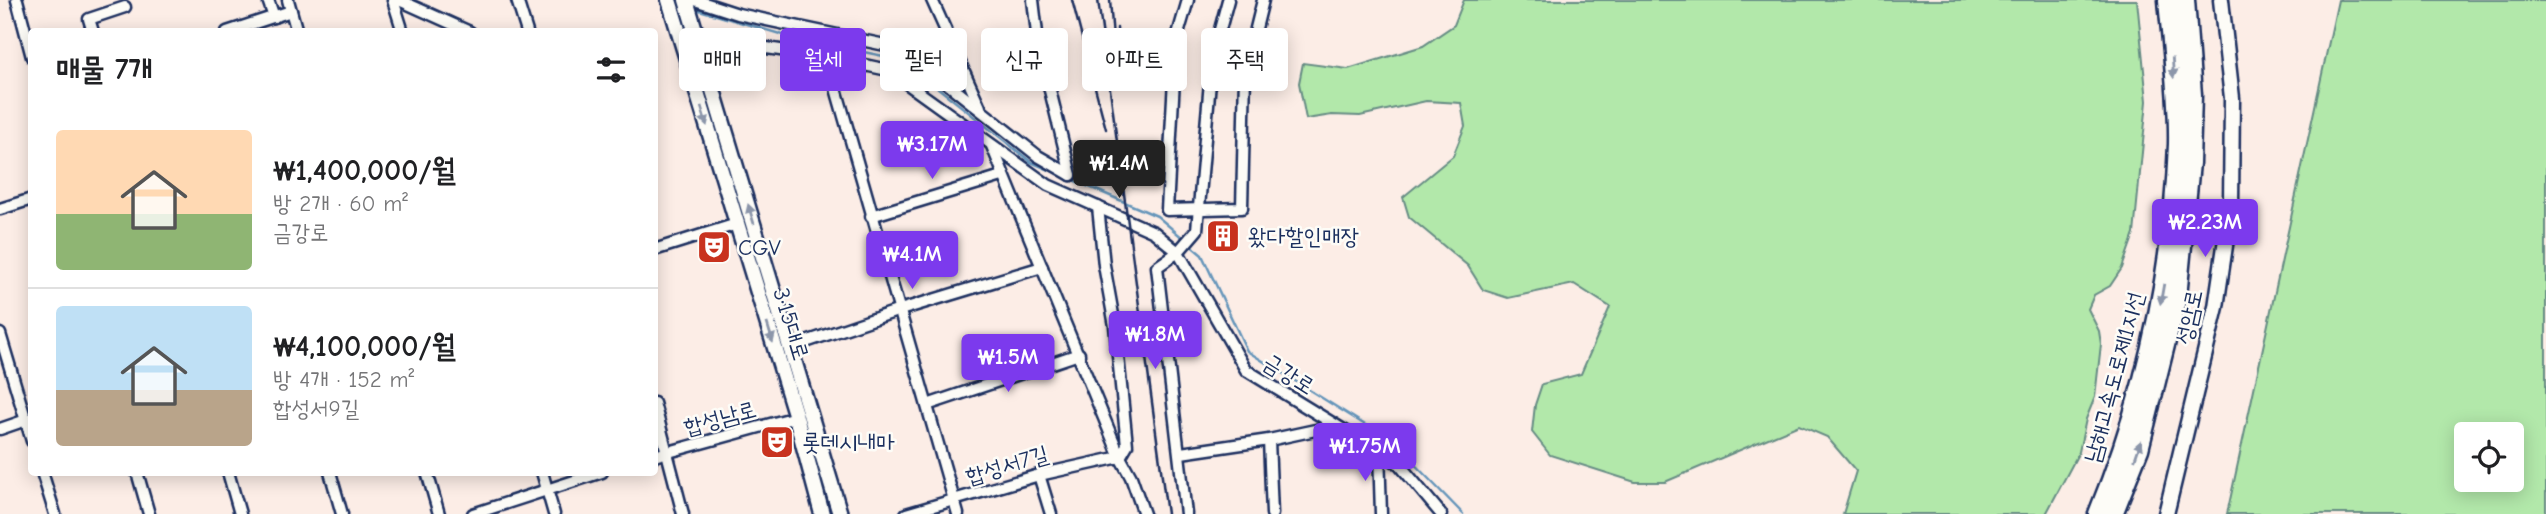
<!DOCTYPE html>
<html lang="ko">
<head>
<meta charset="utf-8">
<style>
	:root { --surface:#fff; --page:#f6f6f6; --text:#202124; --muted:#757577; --line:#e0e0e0; --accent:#7c3aed }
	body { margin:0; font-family:"Comic Neue","Poor Story",sans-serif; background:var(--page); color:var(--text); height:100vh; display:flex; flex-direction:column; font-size:26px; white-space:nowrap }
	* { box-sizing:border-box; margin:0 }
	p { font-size:23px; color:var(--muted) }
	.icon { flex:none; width:38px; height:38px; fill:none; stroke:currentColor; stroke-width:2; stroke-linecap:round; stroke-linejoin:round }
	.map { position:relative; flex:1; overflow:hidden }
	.panel { position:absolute; left:28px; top:28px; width:630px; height:448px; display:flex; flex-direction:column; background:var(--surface); border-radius:7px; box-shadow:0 4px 18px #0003 }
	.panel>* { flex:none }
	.guide { position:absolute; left:679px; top:28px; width:665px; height:63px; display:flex; gap:14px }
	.fabs { position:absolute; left:2454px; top:422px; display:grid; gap:14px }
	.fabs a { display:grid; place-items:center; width:70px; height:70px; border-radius:7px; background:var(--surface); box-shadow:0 4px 18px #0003; font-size:35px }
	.price { position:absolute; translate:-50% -60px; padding:0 16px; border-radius:7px; background:var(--accent); color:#fff; font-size:23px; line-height:46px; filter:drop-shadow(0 2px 4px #0008) }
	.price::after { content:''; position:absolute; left:50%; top:42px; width:21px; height:16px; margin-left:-10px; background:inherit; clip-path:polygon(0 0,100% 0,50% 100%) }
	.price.selected { background:#222; color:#fff }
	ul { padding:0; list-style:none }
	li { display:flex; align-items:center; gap:21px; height:175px; padding:0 28px }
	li+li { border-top:2px solid var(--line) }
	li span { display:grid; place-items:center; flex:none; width:196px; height:140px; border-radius:7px; color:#555 }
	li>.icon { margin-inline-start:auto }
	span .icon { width:84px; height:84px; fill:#fffc; stroke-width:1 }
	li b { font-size:30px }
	h2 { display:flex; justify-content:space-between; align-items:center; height:84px; padding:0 28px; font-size:30px }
	.chip { padding:0 24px; border-radius:7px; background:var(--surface); box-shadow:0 4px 18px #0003; font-size:24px; line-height:63px }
	.chip.selected { background:var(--accent); color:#fff }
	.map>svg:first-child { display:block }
</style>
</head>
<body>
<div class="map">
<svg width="2546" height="514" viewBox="0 0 2546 514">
	<rect width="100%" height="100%" fill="#fcede6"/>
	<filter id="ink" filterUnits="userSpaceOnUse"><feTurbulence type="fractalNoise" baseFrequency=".0143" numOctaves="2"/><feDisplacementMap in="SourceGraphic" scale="14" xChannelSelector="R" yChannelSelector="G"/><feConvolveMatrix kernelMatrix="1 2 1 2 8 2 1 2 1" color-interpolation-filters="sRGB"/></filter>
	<g filter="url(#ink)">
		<g fill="#b2e8aa" stroke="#668c84" stroke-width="2" fill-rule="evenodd">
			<path d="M1464,0h673l10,101 -13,133 -12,34 -12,18 -16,9 -6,14 11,22 2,13 -6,53 -9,22 -7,33 -33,62h-203l13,-43 -29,-34 -28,-12 -134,57h-30l-85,-27 -18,-23 3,-27 7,-21 39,-10 29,-67 -36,-23 -66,14 -25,-8 -15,-24 -59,-49 -6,-20 50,-41 12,-30 -4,-23 -35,-2 -66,15 -28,-1 -26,4 -7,-36 4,-20 45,6 75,-23 31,-21z"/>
			<path d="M2338,0h208v514h-319zM2466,434h45v46h-45z"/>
		</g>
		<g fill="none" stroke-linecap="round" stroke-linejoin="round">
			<g stroke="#6595ba" stroke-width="2.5">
				<path d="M696,9l94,28 113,23 128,102 126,54 27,23"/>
				<path d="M1189,244l13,11 45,96 147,92 69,71"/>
			</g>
			<g stroke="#1b2f5e" stroke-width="15">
				<g id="minor">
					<path d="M17,0l15,57"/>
					<path d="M268,0l6,17"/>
					<path d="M288,0l9,32"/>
					<path d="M393,0l10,32"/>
					<path d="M399,0l71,32"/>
					<path d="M517,0l10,32"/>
					<path d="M695,0l43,14 166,35 134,107 33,19"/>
					<path d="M932,0l48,107"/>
					<path d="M1033,0l5,42 33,133"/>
					<path d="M1188,0l-12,41 -9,169 75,-2 3,-135 18,-73"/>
					<path d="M93,32l-4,-13 36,-12"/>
					<path d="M227,32l64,-21"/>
					<path d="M699,38l128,19 61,13 160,115 106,47 24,20 68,118 153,94 42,50"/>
					<path d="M827,57l131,457"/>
					<path d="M992,146l128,311 11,20 13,37"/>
					<path d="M0,209l32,-10"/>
					<path d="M871,216l131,-40"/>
					<path d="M654,250l83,-26"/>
					<path d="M0,334l32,107"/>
					<path d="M791,347l109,-37 142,-43"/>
					<path d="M654,403l29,111"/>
					<path d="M927,405l152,-51"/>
					<path d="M0,429l32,-11"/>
					<path d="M1269,440l3,74"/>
					<path d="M1379,451l2,63"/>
					<path d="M1181,453l88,-13 65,-14"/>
					<path d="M654,456l142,-39"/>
					<path d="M42,472l13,42"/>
					<path d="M137,472l12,42"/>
					<path d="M228,472l12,42"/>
					<path d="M330,472l12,42"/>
					<path d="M427,472l12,42"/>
					<path d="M542,472l12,42"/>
					<path d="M1039,475l12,39"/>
					<path d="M473,514l129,-42"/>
					<path d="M906,514l133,-39 81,-18 7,-12 -12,-119 -11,-61 -6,-58"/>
					<path d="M1186,514l-29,-247 21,-15 19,-22 15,-171 16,-59"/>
				</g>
			</g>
			<g stroke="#1b2f5e" stroke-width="19">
				<path id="secondary" d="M2166,514l50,-207 15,-102 1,-107 -11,-98"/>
			</g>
			<g stroke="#1b2f5e" stroke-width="19">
				<g id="primary">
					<path d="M669,0l127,417 26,97"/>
					<path d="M686,0l154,514"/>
				</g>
			</g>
			<g stroke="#1b2f5e" stroke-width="23">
				<g id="motorway">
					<path d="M2098,514c48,-118 75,-242 80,-370 1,-45 -6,-98 -10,-144"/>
					<path d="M2113,514l26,-65 38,-152 13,-134 2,-68 -7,-95"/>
				</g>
			</g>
			<use href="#minor" stroke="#fdfcf7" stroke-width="10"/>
			<use href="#secondary" stroke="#fdfcf7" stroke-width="14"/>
			<use href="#primary" stroke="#fdfcf7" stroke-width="14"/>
			<use href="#motorway" stroke="#fdfcf7" stroke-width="18"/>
			<g stroke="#1b2f5e" stroke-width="2.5">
				<path d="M1072,0l34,129"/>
				<path d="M1098,0l69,514"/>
				<path d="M1110,0l3,38"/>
				<path d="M1117,28l1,56"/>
			</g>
		</g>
		<defs><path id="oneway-solid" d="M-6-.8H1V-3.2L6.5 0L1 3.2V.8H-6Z" transform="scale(1.75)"/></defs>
		<g fill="#8c96aa">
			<use href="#oneway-solid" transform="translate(2173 68) rotate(86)"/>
			<use href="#oneway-solid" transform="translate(704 116) rotate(73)"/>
			<use href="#oneway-solid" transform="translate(751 214) rotate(-107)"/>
			<use href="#oneway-solid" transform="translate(2162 294) rotate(100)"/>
			<use href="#oneway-solid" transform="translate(770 333) rotate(73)"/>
			<use href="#oneway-solid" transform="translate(2138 450) rotate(-71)"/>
		</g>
	</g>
	<defs>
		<g id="building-square" transform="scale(1.75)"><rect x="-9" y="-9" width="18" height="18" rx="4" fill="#c8321e" stroke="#fdfcf7"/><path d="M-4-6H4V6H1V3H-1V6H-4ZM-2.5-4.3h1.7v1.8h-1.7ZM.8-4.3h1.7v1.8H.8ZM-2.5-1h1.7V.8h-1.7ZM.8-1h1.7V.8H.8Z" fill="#fff"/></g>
		<g id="theatre-square" transform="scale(1.75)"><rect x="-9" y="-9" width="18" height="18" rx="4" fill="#c8321e" stroke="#fdfcf7"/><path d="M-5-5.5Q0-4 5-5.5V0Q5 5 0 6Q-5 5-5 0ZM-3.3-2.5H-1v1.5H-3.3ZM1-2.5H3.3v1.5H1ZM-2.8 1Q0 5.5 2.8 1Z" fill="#fff"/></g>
	</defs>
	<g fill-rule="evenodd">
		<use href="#building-square" x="1223" y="236"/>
		<use href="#theatre-square" x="714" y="247"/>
		<use href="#theatre-square" x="777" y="442"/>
	</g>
	<g text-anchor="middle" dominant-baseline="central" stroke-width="5" stroke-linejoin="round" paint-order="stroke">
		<g font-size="23" fill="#1b2f5e" stroke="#fdfcf7" text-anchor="start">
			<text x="1248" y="236">왔다할인매장</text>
			<text x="738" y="247">CGV</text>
			<text x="802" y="442">롯데시내마</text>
		</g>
		<g font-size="23" fill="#1b2f5e" stroke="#fdfcf7">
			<text transform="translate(2189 317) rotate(-78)">성암로</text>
			<text transform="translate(791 324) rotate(73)">3·15대로</text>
			<text transform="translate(1289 374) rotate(32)">금강로</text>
			<text transform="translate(2114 377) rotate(-75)">남해고속도로제1지선</text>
			<text transform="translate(720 418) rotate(-15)">합성남로</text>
			<text transform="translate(1007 465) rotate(-16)">합성서7길</text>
		</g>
	</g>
</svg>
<div class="fabs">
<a><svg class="icon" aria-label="locate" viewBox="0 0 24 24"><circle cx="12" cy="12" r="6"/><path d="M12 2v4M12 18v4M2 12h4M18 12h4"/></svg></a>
</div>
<b class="price" style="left:932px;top:181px">₩3.17M</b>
<b class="price selected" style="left:1119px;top:200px">₩1.4M</b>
<b class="price" style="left:2205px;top:259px">₩2.23M</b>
<b class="price" style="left:912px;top:291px">₩4.1M</b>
<b class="price" style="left:1155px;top:371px">₩1.8M</b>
<b class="price" style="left:1008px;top:394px">₩1.5M</b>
<b class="price" style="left:1365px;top:483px">₩1.75M</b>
<div class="guide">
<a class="chip">매매</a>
<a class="chip selected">월세</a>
<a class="chip">필터</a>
<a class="chip">신규</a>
<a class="chip">아파트</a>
<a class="chip">주택</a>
</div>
<section class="panel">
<h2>매물 7개<svg class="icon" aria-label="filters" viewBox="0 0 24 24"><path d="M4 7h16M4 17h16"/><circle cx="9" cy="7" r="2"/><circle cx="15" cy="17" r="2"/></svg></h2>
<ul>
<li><span style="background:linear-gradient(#ffd9b3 60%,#8fb573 0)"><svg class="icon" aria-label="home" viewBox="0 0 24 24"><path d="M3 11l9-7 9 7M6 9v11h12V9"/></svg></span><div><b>₩1,400,000/월</b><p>방 2개 · 60 m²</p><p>금강로</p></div></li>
<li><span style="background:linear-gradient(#bfe0f5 60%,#b9a48a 0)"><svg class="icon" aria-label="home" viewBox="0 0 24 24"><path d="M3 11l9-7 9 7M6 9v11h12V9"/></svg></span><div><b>₩4,100,000/월</b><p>방 4개 · 152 m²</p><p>합성서9길</p></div></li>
</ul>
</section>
</div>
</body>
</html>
